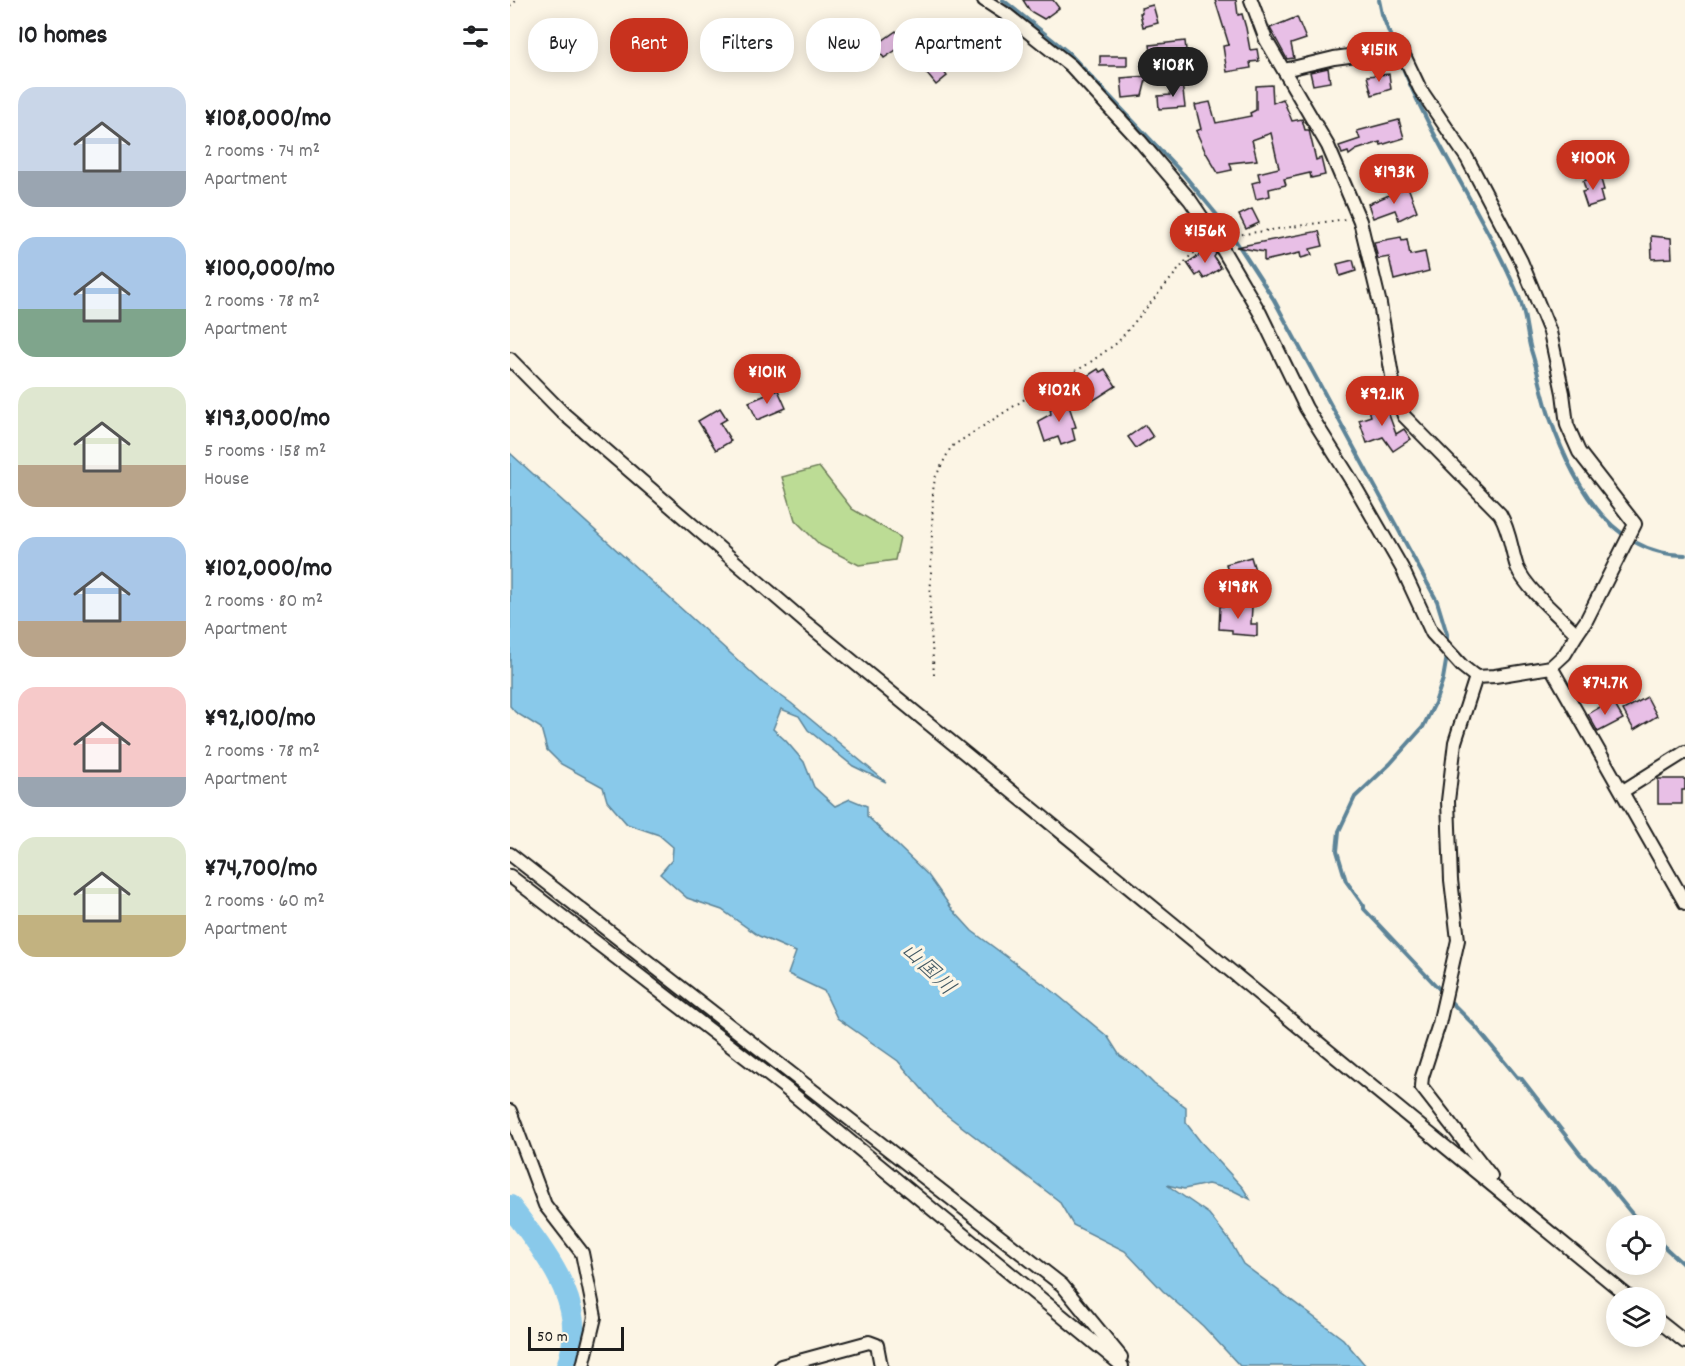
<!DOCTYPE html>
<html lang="en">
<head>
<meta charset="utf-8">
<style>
	:root { --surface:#fff; --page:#f2f2f2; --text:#202124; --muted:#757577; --accent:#c8321e }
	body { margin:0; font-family:Dekko,"Klee One",sans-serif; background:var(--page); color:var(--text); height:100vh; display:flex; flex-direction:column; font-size:22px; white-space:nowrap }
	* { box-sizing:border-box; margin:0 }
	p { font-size:20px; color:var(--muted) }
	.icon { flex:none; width:33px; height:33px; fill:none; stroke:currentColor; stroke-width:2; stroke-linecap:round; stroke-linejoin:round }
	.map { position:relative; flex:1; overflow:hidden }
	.drawer { display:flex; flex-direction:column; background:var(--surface); width:510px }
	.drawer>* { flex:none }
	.top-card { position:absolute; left:18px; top:18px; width:570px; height:54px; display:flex; gap:12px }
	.fabs { position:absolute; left:1096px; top:1215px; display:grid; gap:12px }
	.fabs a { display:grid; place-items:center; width:60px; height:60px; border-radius:50%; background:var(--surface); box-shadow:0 3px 15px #0003; font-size:30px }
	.scale { position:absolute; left:18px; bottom:15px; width:96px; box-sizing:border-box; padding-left:6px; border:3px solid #1c1c1c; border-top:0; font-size:16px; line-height:21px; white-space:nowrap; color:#1c1c1c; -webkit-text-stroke:4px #fcf5e5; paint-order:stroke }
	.price { position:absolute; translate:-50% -51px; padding:0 14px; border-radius:21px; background:var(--accent); color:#fff; font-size:20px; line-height:39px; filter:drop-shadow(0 2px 3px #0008) }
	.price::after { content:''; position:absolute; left:50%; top:36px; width:18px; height:14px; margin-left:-9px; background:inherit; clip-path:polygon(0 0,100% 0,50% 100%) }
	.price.active { background:#222; color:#fff }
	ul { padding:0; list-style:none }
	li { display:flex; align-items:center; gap:18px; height:150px; padding:0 18px }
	li span { display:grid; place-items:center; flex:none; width:168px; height:120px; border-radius:18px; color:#555 }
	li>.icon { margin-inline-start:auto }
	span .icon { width:72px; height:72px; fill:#fffc; stroke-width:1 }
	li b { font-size:26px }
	h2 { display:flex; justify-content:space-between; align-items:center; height:72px; padding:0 18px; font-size:26px }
	.chip { padding:0 21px; border-radius:24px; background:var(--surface); box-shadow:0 3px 15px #0003; font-size:21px; line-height:54px }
	.chip.active { background:var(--accent); color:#fff }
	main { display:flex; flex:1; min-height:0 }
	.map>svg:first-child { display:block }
</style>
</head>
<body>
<main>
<section class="drawer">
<h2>10 homes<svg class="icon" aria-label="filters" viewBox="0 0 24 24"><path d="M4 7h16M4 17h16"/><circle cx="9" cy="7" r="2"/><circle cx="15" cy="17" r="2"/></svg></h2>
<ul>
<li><span style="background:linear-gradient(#c9d6e8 70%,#9aa5b1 0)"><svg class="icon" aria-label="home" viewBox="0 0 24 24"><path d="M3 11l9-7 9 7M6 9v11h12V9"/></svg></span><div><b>¥108,000/mo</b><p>2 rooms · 74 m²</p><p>Apartment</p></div></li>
<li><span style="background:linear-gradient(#a9c7e8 60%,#7fa58c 0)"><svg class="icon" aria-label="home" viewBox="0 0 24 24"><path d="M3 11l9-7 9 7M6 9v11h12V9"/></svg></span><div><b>¥100,000/mo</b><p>2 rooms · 78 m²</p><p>Apartment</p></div></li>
<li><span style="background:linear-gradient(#dfe7d0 65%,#b9a48a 0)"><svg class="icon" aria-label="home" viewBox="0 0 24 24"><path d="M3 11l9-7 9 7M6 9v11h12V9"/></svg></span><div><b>¥193,000/mo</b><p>5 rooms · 158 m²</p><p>House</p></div></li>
<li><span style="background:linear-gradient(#a9c7e8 70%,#b9a48a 0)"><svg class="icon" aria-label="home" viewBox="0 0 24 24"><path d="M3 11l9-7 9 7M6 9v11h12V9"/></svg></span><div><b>¥102,000/mo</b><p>2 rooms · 80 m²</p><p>Apartment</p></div></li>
<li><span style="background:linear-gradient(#f6c9c9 75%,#9aa5b1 0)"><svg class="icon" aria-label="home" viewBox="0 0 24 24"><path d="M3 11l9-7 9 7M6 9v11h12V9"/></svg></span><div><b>¥92,100/mo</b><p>2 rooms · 78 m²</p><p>Apartment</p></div></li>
<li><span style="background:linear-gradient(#dfe7d0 65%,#c2b280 0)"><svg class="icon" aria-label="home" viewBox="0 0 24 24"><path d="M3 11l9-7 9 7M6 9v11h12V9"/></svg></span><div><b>¥74,700/mo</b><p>2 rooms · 60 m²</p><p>Apartment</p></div></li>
</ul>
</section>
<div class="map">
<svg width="1175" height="1366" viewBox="0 0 1175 1366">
	<rect width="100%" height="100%" fill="#fcf5e5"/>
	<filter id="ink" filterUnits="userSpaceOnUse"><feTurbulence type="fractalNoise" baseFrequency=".0167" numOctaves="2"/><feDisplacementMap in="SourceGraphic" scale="12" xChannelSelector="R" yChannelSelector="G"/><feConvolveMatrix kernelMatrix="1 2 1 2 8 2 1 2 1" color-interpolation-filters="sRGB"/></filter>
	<g filter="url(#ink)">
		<path fill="#bcdc95" stroke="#6c7c58" stroke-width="1.5" d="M309,467l33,42 48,28 -5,23 -36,5 -39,-20 -25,-25 -13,-43z"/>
		<path fill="#89c9ea" stroke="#5d8498" stroke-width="1.5" d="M0,453l253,230 28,20 95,79 -33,-16 -45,-36 -9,-14 -18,-7 -8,20 13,12 18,21 10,25 21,19 15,-7 17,7v10l61,59 24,34 20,22 82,61 54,45 12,19 17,11 17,17 32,23v16l14,18 43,47 7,11 -18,-9 -24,-6 -24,5 -17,-4 42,29 21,27 13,23 100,75 23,27h-126l-37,-40 -40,-35 -38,-40 -52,-26 -14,-24 -120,-92 -41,-48 -61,-43 -13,-27 -36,-17 8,-22 -37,-16 -37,-26 -35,-12 -27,-24 12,-14 1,-13 -14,-12 -32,-11 -20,-23 -4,-14 -42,-23 -14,-14 -6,-22 -26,-16 -5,-6z"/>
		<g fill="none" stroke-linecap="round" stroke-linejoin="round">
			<g stroke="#5d8498" stroke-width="4">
				<path d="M493,0l66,53 115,122 42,51 48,74 163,301 10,33v11"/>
				<path d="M869,0l3,14 13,34"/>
				<path d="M889,58c32,83 85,156 120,239 7,17 7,35 12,53 7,21 11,44 18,65 21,62 60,140 136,140"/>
				<path d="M933,993l-79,-84v-3l-18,-25 -9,-30 2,-20 16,-34 35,-33 33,-37 12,-24 8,-24 4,-23"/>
				<path d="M938,999l27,27 42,51 4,1 59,76 17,17 45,55"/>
				<path d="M1146,1239l29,27"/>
			</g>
			<path stroke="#89c9ea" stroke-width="22" d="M0,1206c34,46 81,99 57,160"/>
		</g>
		<g fill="#e8bfe6" stroke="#1c1c1c" stroke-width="1.5">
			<path d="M513,0h30l6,8 -15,11 -14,-8z"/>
			<path d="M705,0h21l2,15 4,-1 4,14 4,22 7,-1 2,12 -9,1 1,6 -24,4 -4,-26 6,-1z"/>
			<path d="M643,5l5,18 -15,4 -3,-14h2l-1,-5z"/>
			<path d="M787,17l9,22 -15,5 3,14 -7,1 -17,-31z"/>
			<path d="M386,31l9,13 -21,14 -9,-12z"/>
			<path d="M675,41l2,18 -12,1v-4l-23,2 -2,-13z"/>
			<path d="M421,54l16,22 -11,9 -17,-21z"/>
			<rect x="590" y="56" width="27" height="10"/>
			<path d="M818,68l2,14 -17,3 -3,-13z"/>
			<path d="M879,74l2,15 -19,6 -5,-19z"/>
			<path d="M637,76l-5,20 -19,2 -2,-20z"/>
			<path d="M672,83l3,24 -26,2 -1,-13 12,-1 2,-11z"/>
			<path d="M762,85l1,18 10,-4 9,22 10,-2 3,11h4l7,30 5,-2 4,17 -14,3 -1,-5 -26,6 2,6 -17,4 1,7 -14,3 -4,-16 8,-2 -2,-8 21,-5 -8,-35 -19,7 5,20 -27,3 2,7 -14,3 -13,-22 -9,-20 5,-2 -6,-24 15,-3 6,21 35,-7 -1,-3 6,-3v-24z"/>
			<path d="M889,120l5,18 -23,7 -1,-3 -24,8 -7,5 -1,-3 -6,2 -3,-8 21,-7 -3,-8z"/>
			<path d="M1090,176l4,14 -4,1 3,11 -16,5 -5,-15 4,-1 -3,-10z"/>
			<path d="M898,187l9,24 -18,9 -4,-10 -22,8 -5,-14z"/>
			<path d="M742,209l7,14 -13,6 -7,-14z"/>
			<path d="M809,231l4,15 -13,3 2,6 -11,3 -1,-5 -36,8v-9l-28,-5z"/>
			<path d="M1141,236l20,2 1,20 -20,1z"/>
			<path d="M891,237l1,3 5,-1 3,16 15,-3 4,19 -35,9 -5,-23 -11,2 -4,-17z"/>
			<path d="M702,247l4,7 -2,3 7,11 -17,11 -4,-6 -4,3 -9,-13z"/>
			<path d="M843,260l3,11 -16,5 -3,-12z"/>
			<path d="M588,369l2,3 5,-3 11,17 -22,14 -13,-20z"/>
			<path d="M268,390l8,18 -29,12 -8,-18z"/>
			<path d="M556,397l10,30 -4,1 3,12 -14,5 -3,-8 -13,5 -7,-21 13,-7 -1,-5 6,-2 -2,-6z"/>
			<path d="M874,401l12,33 8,-5 7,10 -18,12 -10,-14 -16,6 -8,-23 12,-4 -3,-9z"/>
			<path d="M210,408l7,11 -7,4 11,18 -15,9 -18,-29z"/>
			<path d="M635,425l8,12 -17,11 -8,-11z"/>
			<path d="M741,557l4,13 -26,7 -3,-13z"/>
			<path d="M710,606l32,1 -1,17h6v12l-25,-2v-4l-13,-1z"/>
			<path d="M1137,697l10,19 -23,14 -11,-20z"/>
			<path d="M1102,700l11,19 -25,13 -10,-18z"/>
			<path d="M1148,779h27v11h-3v14h-24z"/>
		</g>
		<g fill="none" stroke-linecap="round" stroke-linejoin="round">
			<g stroke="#1c1c1c" stroke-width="16">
				<g id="street">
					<path d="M474,0l23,15 64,51 69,75 50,59 26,38 44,75 46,95 47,75 49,85 30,65 30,33 14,11 19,-1 56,-9 14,-13 12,-20c-17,-17 -52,-46 -60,-67 -6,-18 -7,-36 -17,-53l-96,-98 -10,-28 -14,-84 -20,-83 -32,-75 -62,-106 -15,-40"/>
					<path d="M774,70l50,-12 67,-9 19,40 47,69 54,103 29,71 13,61 4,32 12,27 56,72 -49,97 -9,13"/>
					<path d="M0,359l54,55 242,209 824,675"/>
					<path d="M1041,667l134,236"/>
					<path d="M966,677l-21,65 -7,59 3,79 7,60 -19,84 -17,53 -1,9 70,90"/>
					<path d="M1113,791l62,-39"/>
					<path d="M0,854l552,431 59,72 -2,6 3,3"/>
					<path d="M0,876l274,211 335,276"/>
					<path d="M0,1111l35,94 37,48 13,64 -12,49"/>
					<path d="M1146,1319l29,23"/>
					<path d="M271,1366l88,-24 8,3 4,21"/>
				</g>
			</g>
			<g stroke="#1c1c1c" stroke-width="2" stroke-dasharray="1.5 4.5" stroke-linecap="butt">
				<path d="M0,6l7,-6"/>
				<path d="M720,236l116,-17"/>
				<path d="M424,675l-4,-60 3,-124 2,-13 16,-31 97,-63 37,-18 32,-23 73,-87 15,-11"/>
			</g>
			<use href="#street" stroke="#fcf5e5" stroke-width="12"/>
		</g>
	</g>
	<g text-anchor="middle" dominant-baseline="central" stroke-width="6" stroke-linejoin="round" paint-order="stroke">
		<g font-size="22" font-style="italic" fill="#425964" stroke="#fcf5e5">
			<text transform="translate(417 970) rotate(44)">山国川</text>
		</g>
	</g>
</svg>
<div class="fabs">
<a><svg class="icon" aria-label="locate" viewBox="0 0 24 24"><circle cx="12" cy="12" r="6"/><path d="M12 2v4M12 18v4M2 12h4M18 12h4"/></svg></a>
<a><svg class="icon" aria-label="layers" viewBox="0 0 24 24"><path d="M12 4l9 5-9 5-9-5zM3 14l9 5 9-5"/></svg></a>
</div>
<div class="scale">50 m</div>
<b class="price" style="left:869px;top:83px">¥151K</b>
<b class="price active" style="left:663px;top:98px">¥108K</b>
<b class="price" style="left:1083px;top:191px">¥100K</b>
<b class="price" style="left:884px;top:205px">¥193K</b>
<b class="price" style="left:695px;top:264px">¥156K</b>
<b class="price" style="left:257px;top:405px">¥101K</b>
<b class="price" style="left:549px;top:423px">¥102K</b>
<b class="price" style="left:872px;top:427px">¥92.1K</b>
<b class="price" style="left:728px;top:620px">¥198K</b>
<b class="price" style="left:1095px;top:716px">¥74.7K</b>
<div class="top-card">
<a class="chip">Buy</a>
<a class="chip active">Rent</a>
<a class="chip">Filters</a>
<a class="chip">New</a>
<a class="chip">Apartment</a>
</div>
</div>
</main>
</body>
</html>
